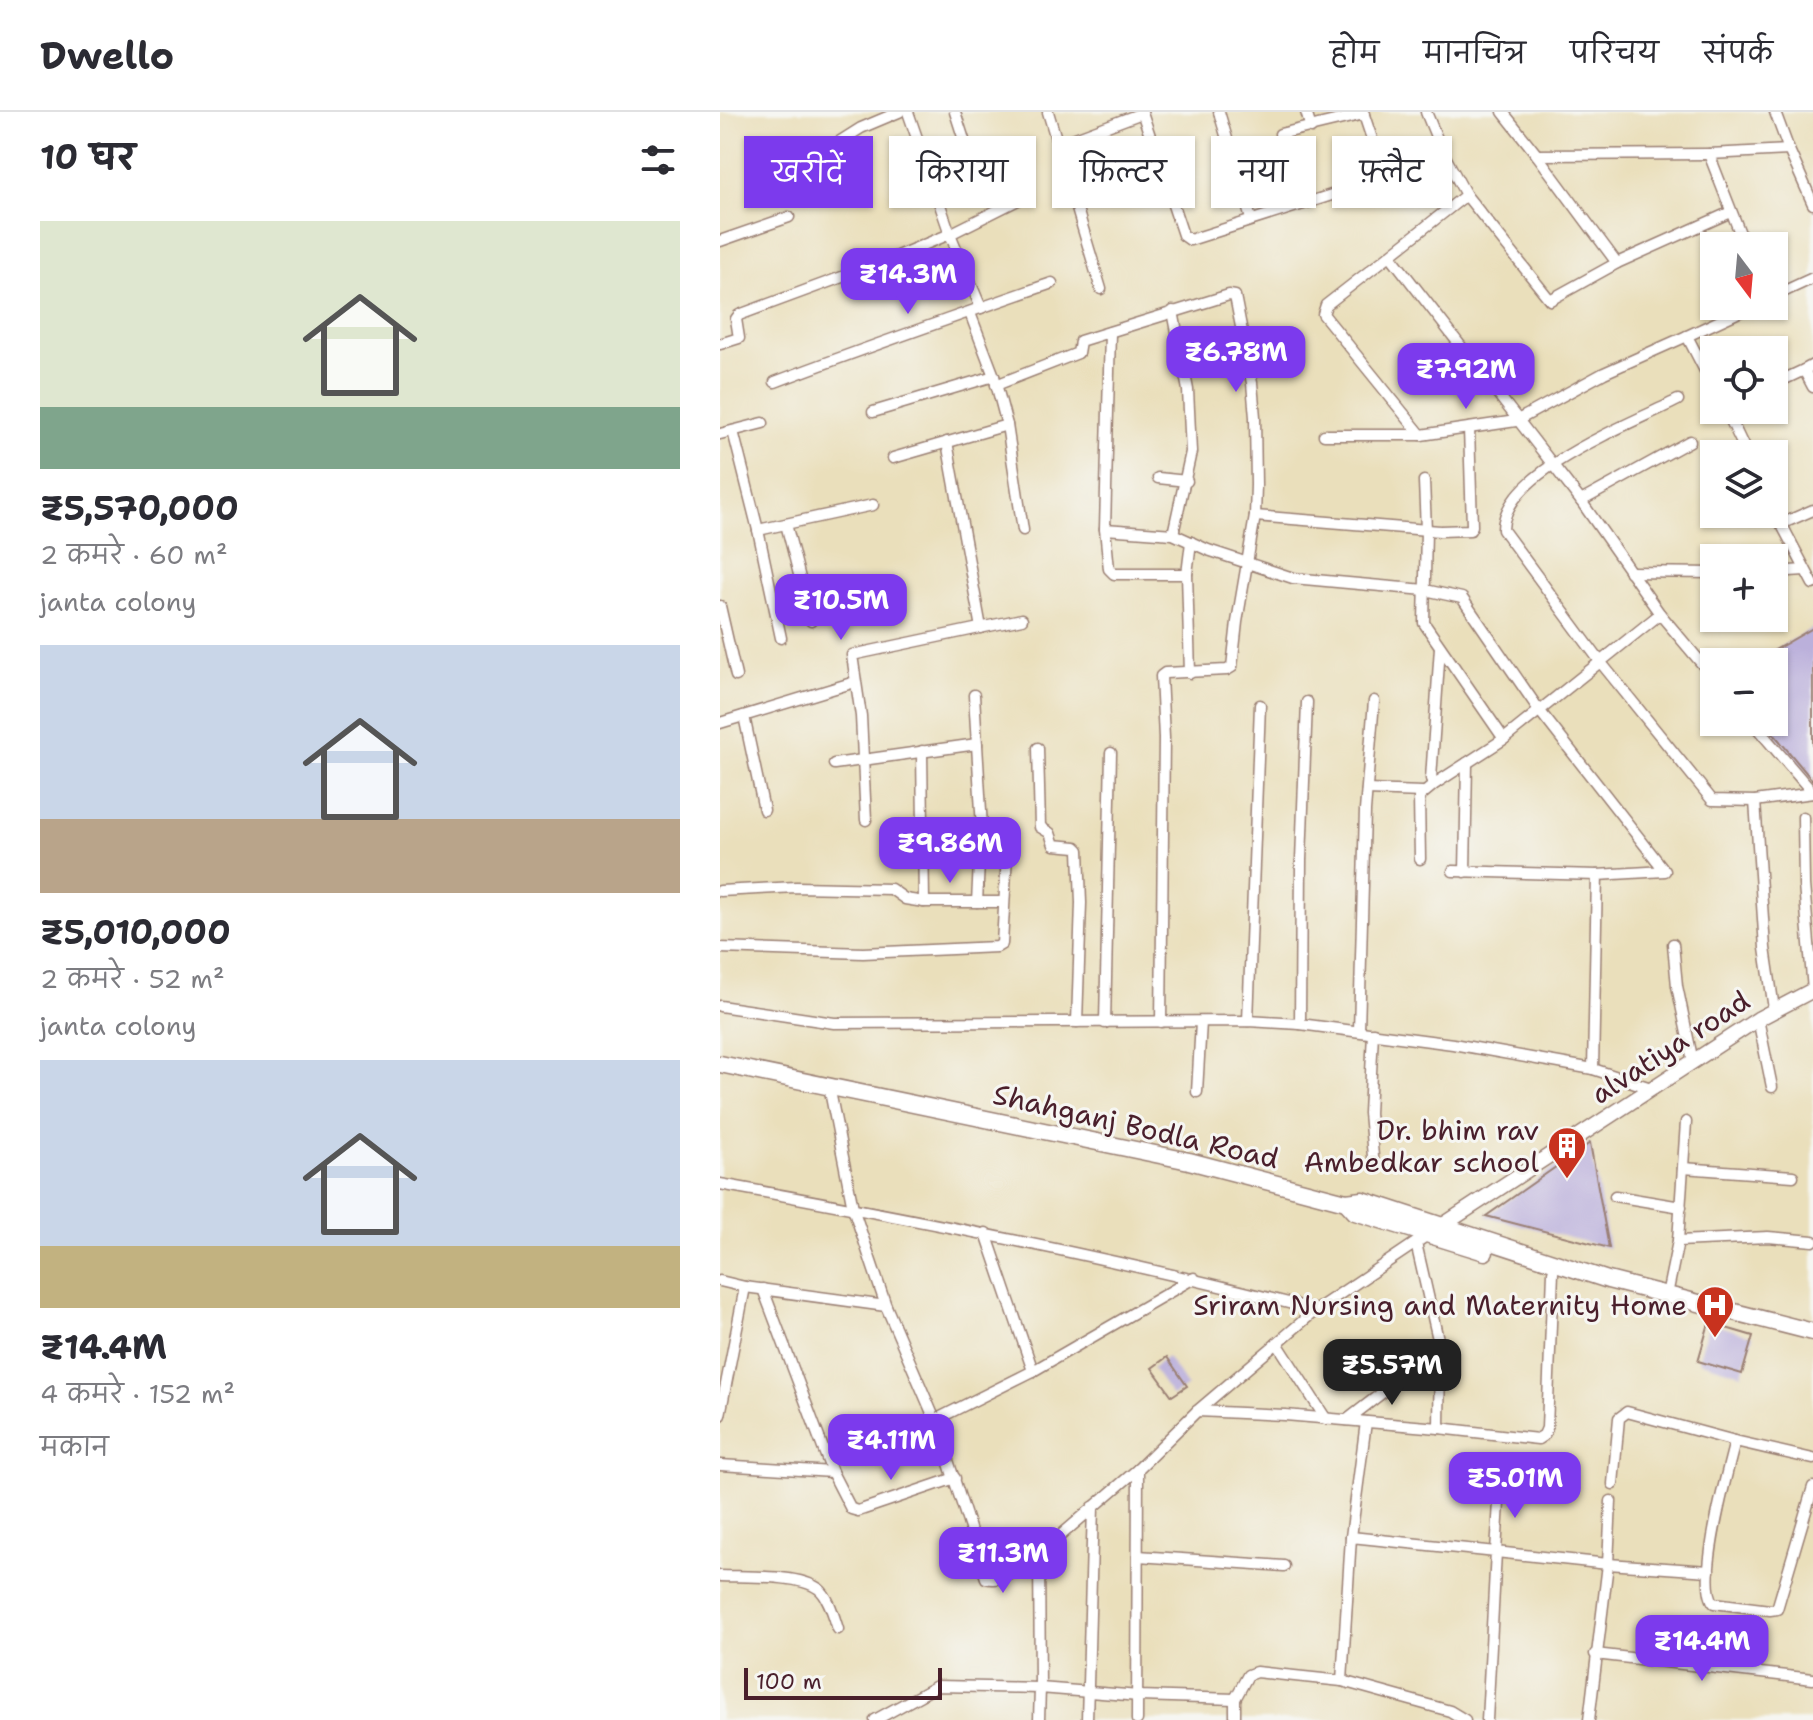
<!DOCTYPE html>
<html lang="hi">
<head>
<meta charset="utf-8">
<style>
	:root { --surface:#fff; --page:#f2f2f3; --text:#2b2b33; --muted:#7c7c81; --line:#e1e1e2; --accent:#7c3aed }
	body { margin:0; font-family:"Shantell Sans","Playpen Sans Deva",sans-serif; background:var(--page); color:var(--text); height:100vh; display:flex; flex-direction:column; font-size:30px; white-space:nowrap }
	* { box-sizing:border-box; margin:0 }
	p { font-size:26px; color:var(--muted) }
	.icon { flex:none; width:44px; height:44px; fill:none; stroke:currentColor; stroke-width:2; stroke-linecap:round; stroke-linejoin:round }
	.map { position:relative; flex:1; overflow:hidden }
	.details { display:flex; flex-direction:column; background:var(--surface); width:720px }
	.details>* { flex:none }
	.guide { position:absolute; left:24px; top:24px; width:760px; height:72px; display:flex; gap:16px }
	.needle { width:52px; rotate:164deg }
	.buttons { position:absolute; left:980px; top:120px; display:grid; gap:16px }
	.buttons a { display:grid; place-items:center; width:88px; height:88px; border-radius:0px; background:var(--surface); box-shadow:0 2px 6px #0004; font-size:40px }
	.scale { position:absolute; left:24px; bottom:20px; width:198px; box-sizing:border-box; padding-left:8px; border:4px solid #4a1f2b; border-top:0; font-size:22px; line-height:28px; white-space:nowrap; color:#4a1f2b; -webkit-text-stroke:6px #f6f6f2; paint-order:stroke }
	.price { position:absolute; translate:-50% -68px; padding:0 18px; border-radius:16px; background:var(--accent); color:#fff; font-size:26px; line-height:52px; filter:drop-shadow(0 2px 4px #0008) }
	.price::after { content:''; position:absolute; left:50%; top:48px; width:24px; height:18px; margin-left:-12px; background:inherit; clip-path:polygon(0 0,100% 0,50% 100%) }
	.price.active { background:#222; color:#fff }
	ul { padding:0; list-style:none }
	li { display:grid; align-content:center; gap:16px; height:424px; padding:0 40px }
	li span { display:grid; place-items:center; height:248px; border-radius:0px; color:#555 }
	li>.icon { margin-inline-start:auto }
	span .icon { width:144px; height:144px; fill:#fffc; stroke-width:1 }
	li b { font-size:34px }
	h2 { display:flex; justify-content:space-between; align-items:center; height:96px; padding:0 40px; font-size:34px }
	.tag { padding:0 28px; border-radius:0px; background:var(--surface); box-shadow:0 2px 6px #0004; font-size:28px; line-height:72px }
	.tag.active { background:var(--accent); color:#fff }
	header { display:flex; align-items:center; gap:48px; box-sizing:border-box; height:112px; padding:0 40px; background:var(--surface); border-bottom:2px solid var(--line) }
	header strong { font-size:38px }
	nav { display:flex; gap:44px; margin-inline-start:auto; font-size:28px }
	main { display:flex; flex:1; min-height:0 }
	.map>svg:first-child { display:block }
</style>
</head>
<body>
<header>
<strong>Dwello</strong>
<nav><a>होम</a><a>मानचित्र</a><a>परिचय</a><a>संपर्क</a></nav>
</header>
<main>
<section class="details">
<h2>10 घर<svg class="icon" aria-label="filters" viewBox="0 0 24 24"><path d="M4 7h16M4 17h16"/><circle cx="9" cy="7" r="2"/><circle cx="15" cy="17" r="2"/></svg></h2>
<ul>
<li><span style="background:linear-gradient(#dfe7d0 75%,#7fa58c 0)"><svg class="icon" aria-label="home" viewBox="0 0 24 24"><path d="M3 11l9-7 9 7M6 9v11h12V9"/></svg></span><div><b>₹5,570,000</b><p>2 कमरे · 60 m²</p><p>janta colony</p></div></li>
<li><span style="background:linear-gradient(#c9d6e8 70%,#b9a48a 0)"><svg class="icon" aria-label="home" viewBox="0 0 24 24"><path d="M3 11l9-7 9 7M6 9v11h12V9"/></svg></span><div><b>₹5,010,000</b><p>2 कमरे · 52 m²</p><p>janta colony</p></div></li>
<li><span style="background:linear-gradient(#c9d6e8 75%,#c2b280 0)"><svg class="icon" aria-label="home" viewBox="0 0 24 24"><path d="M3 11l9-7 9 7M6 9v11h12V9"/></svg></span><div><b>₹14.4M</b><p>4 कमरे · 152 m²</p><p>मकान</p></div></li>
</ul>
</section>
<div class="map">
<svg width="1093" height="1608" viewBox="0 0 1093 1608">
	<rect width="100%" height="100%" fill="#f6f6f2"/>
	<filter id="ink" filterUnits="userSpaceOnUse"><feTurbulence type="fractalNoise" baseFrequency=".0125" numOctaves="2"/><feDisplacementMap in="SourceGraphic" scale="16" xChannelSelector="R" yChannelSelector="G"/><feConvolveMatrix kernelMatrix="1 2 1 2 8 2 1 2 1" color-interpolation-filters="sRGB"/></filter>
	<filter id="wash" filterUnits="userSpaceOnUse"><feTurbulence type="fractalNoise" baseFrequency=".006" numOctaves="4" result="noise"/><feDisplacementMap in="SourceGraphic" scale="32" xChannelSelector="R" yChannelSelector="G"/><feGaussianBlur stdDeviation="1.8" result="paint"/><feColorMatrix in="noise" values="0 0 0 0 0 0 0 0 0 0 0 0 0 0 0 0 0 1.4 0 .05"/><feComposite in="paint" operator="in"/></filter>
	<g filter="url(#wash)">
		<rect width="100%" height="100%" fill="#eadfbb"/>
		<g id="blocks">
			<g fill="#bbb0db">
				<path d="M1093,516v153l-49,-59h10v-60h-20z"/>
				<path d="M870,1031l19,105 -123,-32z"/>
				<path d="M989,1211l44,13 -11,38 -44,-13z"/>
				<path d="M447,1245l20,29 -15,10 -20,-28z"/>
			</g>
		</g>
	</g>
	<g filter="url(#ink)">
		<use href="#blocks" fill-opacity="0" stroke="#9a7f73" stroke-width="2"/>
		<g fill="none" stroke-linecap="round" stroke-linejoin="round">
			<g stroke="#9a7f73" stroke-width="13">
				<g id="street">
					<path d="M188,0l42,122 31,74"/>
					<path d="M235,0l21,65"/>
					<path d="M328,0l53,177"/>
					<path d="M422,0l41,123 7,5 195,-62 -22,-66"/>
					<path d="M499,0l32,107"/>
					<path d="M586,0l5,16"/>
					<path d="M706,0l16,39 24,44"/>
					<path d="M783,0l34,43"/>
					<path d="M1055,0l14,38"/>
					<path d="M560,22l84,-20"/>
					<path d="M339,32l83,-31"/>
					<path d="M92,47l49,-31 38,-16"/>
					<path d="M0,129l69,-24"/>
					<path d="M1025,134l-36,-92 80,-4 24,54"/>
					<path d="M670,143l-64,50 -3,9 98,121"/>
					<path d="M897,151l-80,-108 172,-1"/>
					<path d="M1054,184l39,-18"/>
					<path d="M453,199l15,79 3,62 -18,82"/>
					<path d="M250,201l24,63 13,49 16,105"/>
					<path d="M390,220l-5,197 4,40 5,5h73"/>
					<path d="M0,232l19,-6 -3,-19 3,-4 141,-52 70,-29 76,-38"/>
					<path d="M1093,253l-9,5 9,17"/>
					<path d="M55,270c92,-35 185,-67 277,-99"/>
					<path d="M1054,272l30,-14"/>
					<path d="M276,273l82,-32 2,-12 149,-46 6,1 17,87 3,34 1,68 -1,31 -18,106 -5,45 -5,3 -62,3 -4,3 3,62 -3,284"/>
					<path d="M994,276l-27,-52 65,-30"/>
					<path d="M958,288c-45,23 -176,72 -175,130l99,134 110,136 43,1 58,-8"/>
					<path d="M1006,298l21,44"/>
					<path d="M153,300l121,-36"/>
					<path d="M13,319l25,99 23,108"/>
					<path d="M0,322l43,-11"/>
					<path d="M604,323h97l95,-14 88,-48 83,-37"/>
					<path d="M227,330l34,186"/>
					<path d="M173,346l114,-33"/>
					<path d="M438,366l29,3"/>
					<path d="M704,369l2,49 -2,93 80,116"/>
					<path d="M861,389l109,-60"/>
					<path d="M1054,398l39,74"/>
					<path d="M535,404l185,15 30,-1 2,-4 -3,-98"/>
					<path d="M66,412l25,97"/>
					<path d="M1061,412l32,-14"/>
					<path d="M385,417l68,5 35,16 85,28 132,12 37,8 77,112 126,161 -68,4 -144,-4"/>
					<path d="M38,418l115,-25"/>
					<path d="M910,460l84,1"/>
					<path d="M1054,460l31,-2"/>
					<path d="M0,494l16,70"/>
					<path d="M720,535l-9,132 5,4 68,-44 156,-125"/>
					<path d="M470,561l-3,-99 4,-32"/>
					<path d="M994,566l-54,-64 -79,-113 -191,-246 76,-60 84,105 67,-37 114,-51"/>
					<path d="M24,604l20,94"/>
					<path d="M1032,610l61,71"/>
					<path d="M0,611l135,-41"/>
					<path d="M318,636l2,79 10,6 4,12 22,2 3,3 2,53 -4,119"/>
					<path d="M202,639l2,151"/>
					<path d="M114,652l143,-20"/>
					<path d="M647,678l55,2"/>
					<path d="M1035,689l10,147 9,61"/>
					<path d="M1083,705l1,68 9,105"/>
					<path d="M146,708l-5,-104 -9,-61 170,-36"/>
					<path d="M700,747l-1,-62 17,-14"/>
					<path d="M745,760l2,-109"/>
					<path d="M0,779l76,-4 95,2 14,10 19,3h79"/>
					<path d="M257,790l4,-78"/>
					<path d="M953,832l4,42 16,76"/>
					<path d="M0,836l143,5 134,-6 5,-3 6,-108 -4,-4 -19,-1 -3,-3 -8,-133"/>
					<path d="M0,894l114,17 414,-2 52,3 153,20 140,25 61,20"/>
					<path d="M1038,907l14,68"/>
					<path d="M528,909l12,-316"/>
					<path d="M385,911l6,-270"/>
					<path d="M580,912l1,-164 6,-158"/>
					<path d="M639,919l6,-220 9,-110"/>
					<path d="M653,921l-4,80 5,54"/>
					<path d="M873,957l4,-194"/>
					<path d="M109,974l24,122 33,98"/>
					<path d="M477,980l4,-70"/>
					<path d="M963,1056l110,8"/>
					<path d="M0,1072c200,36 399,75 596,126"/>
					<path d="M895,1084l66,11"/>
					<path d="M266,1121l47,138"/>
					<path d="M958,1129l90,-4 45,4"/>
					<path d="M0,1169l25,6 141,19 49,114 98,-49 161,-93"/>
					<path d="M43,1177l69,183 19,37 7,2 97,-33"/>
					<path d="M947,1183l11,-54 8,-119"/>
					<path d="M557,1231l49,76"/>
					<path d="M477,1299l88,4 154,13 1,-80 -24,-105"/>
					<path d="M0,1303l25,-128"/>
					<path d="M215,1308l51,158c18,6 39,-14 53,-24"/>
					<path d="M627,1308l93,-72"/>
					<path d="M719,1316l99,11 6,-4 3,-7 6,-156"/>
					<path d="M1093,1347l-78,-18c-7,29 -39,141 -21,162l56,7 7,-1 36,-122"/>
					<path d="M0,1353l112,7"/>
					<path d="M893,1372l6,-66 8,-6 108,29"/>
					<path d="M780,1374l-4,66 112,12 101,7"/>
					<path d="M631,1425l15,-115"/>
					<path d="M418,1444l146,10"/>
					<path d="M0,1464c26,1 79,-2 99,13 10,8 15,28 19,40"/>
					<path d="M875,1542l218,25"/>
					<path d="M155,1608l62,-34 103,2 -1,-134 99,-85"/>
					<path d="M319,1608l1,-32 99,8 96,3 13,-24 8,-3 86,9"/>
					<path d="M367,1608l6,-213"/>
					<path d="M417,1608l1,-251 59,-58 119,-101 113,-76"/>
					<path d="M515,1608v-21"/>
					<path d="M745,1608l-15,-9 -108,-30 9,-144 145,15 -9,168"/>
					<path d="M869,1608l19,-156 3,-63"/>
				</g>
			</g>
			<g stroke="#9a7f73" stroke-width="17">
				<path id="secondary" d="M720,1115l318,-208 55,-29"/>
			</g>
			<g stroke="#9a7f73" stroke-width="19">
				<g id="primary">
					<path d="M0,952l469,97 157,41 17,-2 245,80 205,52"/>
					<path d="M626,1090l9,10 130,40"/>
				</g>
			</g>
			<use href="#street" stroke="#fff" stroke-width="10"/>
			<use href="#secondary" stroke="#fff" stroke-width="14"/>
			<use href="#primary" stroke="#fff" stroke-width="16"/>
		</g>
	</g>
	<defs>
		<g id="building-pin" transform="scale(2)"><path d="M0 17L-7.5 6A9.5 9.5 0 1 1 7.5 6Z" fill="#c8321e" stroke="#f6f6f2"/><path d="M-4-6H4V6H1V3H-1V6H-4ZM-2.5-4.3h1.7v1.8h-1.7ZM.8-4.3h1.7v1.8H.8ZM-2.5-1h1.7V.8h-1.7ZM.8-1h1.7V.8H.8Z" fill="#fff"/></g>
		<g id="hospital-pin" transform="scale(2)"><path d="M0 17L-7.5 6A9.5 9.5 0 1 1 7.5 6Z" fill="#c8321e" stroke="#f6f6f2"/><path d="M-5-5h3v3.5h4V-5h3V5h-3V1.5h-4V5h-3Z" fill="#fff"/></g>
	</defs>
	<g fill-rule="evenodd">
		<use href="#building-pin" x="847" y="1034"/>
		<use href="#hospital-pin" x="995" y="1193"/>
	</g>
	<g text-anchor="middle" dominant-baseline="central" stroke-width="6" stroke-linejoin="round" paint-order="stroke">
		<g font-size="28" fill="#4a1f2b" stroke="#f6f6f2">
			<text transform="translate(950 935) rotate(-33)">alvatiya road</text>
			<text transform="translate(416 1014) rotate(13)">Shahganj Bodla Road</text>
		</g>
		<g font-size="28" fill="#4a1f2b" stroke="#f6f6f2" text-anchor="end">
			<text x="819" y="1018">Dr. bhim rav<tspan x="819" dy="32">Ambedkar school</tspan></text>
			<text x="967" y="1193">Sriram Nursing and Maternity Home</text>
		</g>
	</g>
</svg>
<div class="buttons">
<a><svg class="needle" viewBox="-14 -14 28 28"><path d="M0-13l5 13h-10z" fill="#e53935"/><path d="M0 13l5-13h-10z" fill="#7c7c81"/></svg></a>
<a><svg class="icon" aria-label="locate" viewBox="0 0 24 24"><circle cx="12" cy="12" r="6"/><path d="M12 2v4M12 18v4M2 12h4M18 12h4"/></svg></a>
<a><svg class="icon" aria-label="layers" viewBox="0 0 24 24"><path d="M12 4l9 5-9 5-9-5zM3 14l9 5 9-5"/></svg></a>
<a>+</a>
<a>−</a>
</div>
<div class="scale">100 m</div>
<b class="price" style="left:188px;top:204px">₹14.3M</b>
<b class="price" style="left:516px;top:282px">₹6.78M</b>
<b class="price" style="left:746px;top:299px">₹7.92M</b>
<b class="price" style="left:121px;top:530px">₹10.5M</b>
<b class="price" style="left:230px;top:773px">₹9.86M</b>
<b class="price active" style="left:672px;top:1295px">₹5.57M</b>
<b class="price" style="left:171px;top:1370px">₹4.11M</b>
<b class="price" style="left:795px;top:1408px">₹5.01M</b>
<b class="price" style="left:283px;top:1483px">₹11.3M</b>
<b class="price" style="left:982px;top:1571px">₹14.4M</b>
<div class="guide">
<a class="tag active">खरीदें</a>
<a class="tag">किराया</a>
<a class="tag">फ़िल्टर</a>
<a class="tag">नया</a>
<a class="tag">फ़्लैट</a>
</div>
</div>
</main>
</body>
</html>
